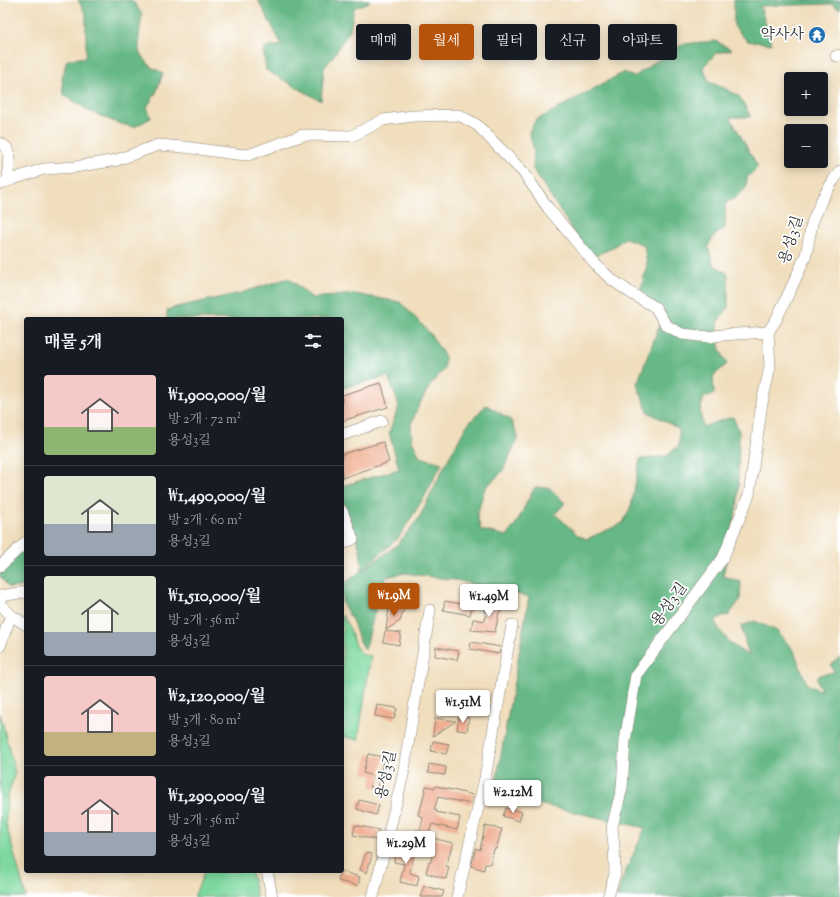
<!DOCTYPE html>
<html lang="ko">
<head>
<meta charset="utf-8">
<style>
	:root { --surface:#171b24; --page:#242831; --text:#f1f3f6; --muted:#9ea1a6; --line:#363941; --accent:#b45309 }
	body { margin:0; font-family:"Sorts Mill Goudy","Noto Serif KR",serif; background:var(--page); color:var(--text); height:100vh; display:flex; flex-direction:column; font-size:15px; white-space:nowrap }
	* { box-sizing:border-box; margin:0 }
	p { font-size:13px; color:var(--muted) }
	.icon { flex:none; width:22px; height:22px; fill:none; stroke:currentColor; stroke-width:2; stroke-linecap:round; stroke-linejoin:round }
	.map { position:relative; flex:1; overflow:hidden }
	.sheet { position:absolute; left:24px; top:317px; width:320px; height:556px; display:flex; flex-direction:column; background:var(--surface); border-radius:4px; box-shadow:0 2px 10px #0003 }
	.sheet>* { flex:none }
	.banner { position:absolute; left:356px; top:24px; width:380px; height:36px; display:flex; gap:8px }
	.controls { position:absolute; left:784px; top:72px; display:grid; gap:8px }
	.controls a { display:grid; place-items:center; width:44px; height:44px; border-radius:4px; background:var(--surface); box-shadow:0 2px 10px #0003; font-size:20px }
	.price { position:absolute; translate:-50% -34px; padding:0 9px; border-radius:4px; background:#fff; color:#222; font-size:13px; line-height:26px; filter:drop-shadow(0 1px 2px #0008) }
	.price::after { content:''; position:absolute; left:50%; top:24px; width:12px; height:9px; margin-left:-6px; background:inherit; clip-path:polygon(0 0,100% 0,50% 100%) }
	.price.on { background:var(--accent); color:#fff }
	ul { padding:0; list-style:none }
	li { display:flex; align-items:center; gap:12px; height:100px; padding:0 20px }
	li+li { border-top:1px solid var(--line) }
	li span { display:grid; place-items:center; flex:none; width:112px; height:80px; border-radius:4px; color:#555 }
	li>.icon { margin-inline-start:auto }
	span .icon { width:48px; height:48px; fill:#fffc; stroke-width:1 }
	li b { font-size:17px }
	h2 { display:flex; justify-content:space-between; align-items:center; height:48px; padding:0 20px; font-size:17px }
	.tag { padding:0 14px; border-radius:4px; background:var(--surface); box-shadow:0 2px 10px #0003; font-size:14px; line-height:36px }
	.tag.on { background:var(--accent); color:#fff }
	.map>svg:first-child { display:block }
</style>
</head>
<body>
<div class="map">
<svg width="840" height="897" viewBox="0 0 840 897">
	<rect width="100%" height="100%" fill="#fff"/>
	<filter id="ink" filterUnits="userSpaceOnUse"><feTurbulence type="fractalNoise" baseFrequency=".025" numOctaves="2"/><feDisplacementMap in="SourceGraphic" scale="8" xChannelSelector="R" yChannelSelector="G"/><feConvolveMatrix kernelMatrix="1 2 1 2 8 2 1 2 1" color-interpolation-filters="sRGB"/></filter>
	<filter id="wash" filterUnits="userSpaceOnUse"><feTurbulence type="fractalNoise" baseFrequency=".012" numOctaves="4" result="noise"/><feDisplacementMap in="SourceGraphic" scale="16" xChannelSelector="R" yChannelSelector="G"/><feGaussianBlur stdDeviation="0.9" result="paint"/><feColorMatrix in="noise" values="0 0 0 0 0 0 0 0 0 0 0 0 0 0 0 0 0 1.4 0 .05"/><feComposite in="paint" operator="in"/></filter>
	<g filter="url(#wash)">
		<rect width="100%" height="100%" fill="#f0debd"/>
		<g fill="#7dd89f" stroke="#548265">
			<path d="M342,615l8,14 5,17 8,9 8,1 -13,84 -16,-4z"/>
			<path d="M0,713l15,60 -8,26 -1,25 20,73h-26z"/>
			<path d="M204,871h47l5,24 1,2h-63l8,-19z"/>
		</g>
		<g fill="#66b886" stroke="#487258">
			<path d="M78,0h54l10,14 -3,22v16l12,15 12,6 -7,20 -9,14 4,11 -17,9 -14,-3 -31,-13 -25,-16 -2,-17 5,-18 19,-3v-43z"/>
			<path d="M258,0h111v2l-15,6 -4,22 -18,28 -8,10 -3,33 -55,-31 -3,-22 19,-3z"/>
			<path d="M734,0h106v9l-8,-5 -72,2 12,38 -25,-3 -13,-15z"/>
			<path d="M716,41l16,9 -16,3 -13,14 6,15 15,6 15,8 12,21h-21l28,50 -11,11 -1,10 -10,9 -11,7v24l-11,8 -6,10 5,18 15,10v34l-10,13 1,26 8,17 -14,12 1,18 -10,3 -4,14 3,16 16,-6 14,-4 6,14 -1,70 -15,75 18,6 -1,18 -11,15 -13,4 1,8 14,17 18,12 -8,-30 14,-5 22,10 17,20 13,33 14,7 -4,-12 3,-4 14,-3 -3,-7 9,-8v240h-223l4,-15 24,-54 -151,-34 35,-197 -74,-17 -50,-7 -19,4 -10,30 -11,43 -7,-13 -5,-15 -11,-20v-17l55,-40 22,-27 25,-51 23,-42 19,-20 24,14 8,17 -5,13 -11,23 -17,16 -8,27 4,15 26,6 10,-14 11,-22 7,-13 15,1 15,15 -10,11 24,22 8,3 36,-16 8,-17 9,-47 27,-3 12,-11v-16l-31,-17 -11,-28 28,-73 -25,-19 7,-27 -3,-20 -19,-7 -13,10 -19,9 -18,-23 -42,-65 1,-19 -5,-18 6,-11 89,-49 10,5 24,-17 25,-16z"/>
			<path d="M289,278l23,20 42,-4 46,8 29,30 16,25 -1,12 -15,18 -11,20 -7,17 1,17 8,16 22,6 -17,33 -26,41 -37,33 -2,-21 -18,-51v-12l57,-17 -10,-37 10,-26 -11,-30 -46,12v-69h-175v-9l10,-3 64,-14z"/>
			<path d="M26,547v39l-17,2 -9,-12v-7z"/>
		</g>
		<g id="blocks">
			<g fill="#f0ae92">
				<path d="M381,383l7,24 -46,14v-26z"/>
				<path d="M383,442l6,20 -47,16v-24z"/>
				<path d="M445,601l27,5 -2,9 -27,-5z"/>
				<path d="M486,601h16l-1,11h-2l-4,20 -24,-2 2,-11 12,2z"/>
				<path d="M389,607l15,2 -4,12 -14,9z"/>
				<path d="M385,631l16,2 -2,12 -16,-3z"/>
				<path d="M471,642l30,5 -2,7 -29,-5z"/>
				<path d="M436,647l23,4 -2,9 -22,-4z"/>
				<path d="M377,705l20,3 -3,11 -19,-3z"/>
				<path d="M459,716l10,2 -2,13 -10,-1z"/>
				<path d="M435,718l21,3 -23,15z"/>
				<path d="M433,741l16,3 -3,10 -15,-3z"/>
				<path d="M368,754l16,3 -7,31 -7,-1 3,-11 -10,-3z"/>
				<path d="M429,764l17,3 -1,8 -17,-2z"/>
				<path d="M426,786l9,2 1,-2 37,9 -2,9 -33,-7 -4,13h3l-1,2 24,5 -3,13 -25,-6 -4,13 25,6 -7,23 3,1 -3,12 -20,-6 3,-11h2l2,-15 -19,-4 2,-13 4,1 3,-14 -5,-2 2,-8h1z"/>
				<path d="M359,800l20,5 -3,10 -19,-6z"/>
				<path d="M506,808l16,4 -3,9 -16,-5z"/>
				<path d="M355,825l24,5 -2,10 -24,-5z"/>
				<path d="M485,826l17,3 -6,20h-2l-4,15h-5l-1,6 -13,-4 5,-18 4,2z"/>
				<path d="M397,846l18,4 -5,23 9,3 -2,10 -17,-4 4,-18 -10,-2z"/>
				<path d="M366,853l6,1 -5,19 -7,-3z"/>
				<path d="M340,871l20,6 -2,9 -20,-5z"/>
				<path d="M424,886l20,5 -2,6h-22z"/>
			</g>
		</g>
	</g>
	<g filter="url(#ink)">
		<use href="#blocks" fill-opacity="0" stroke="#8e8474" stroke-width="1"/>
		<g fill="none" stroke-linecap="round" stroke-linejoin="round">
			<g stroke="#8e8474" stroke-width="12">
				<g id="minor">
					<path d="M836,56l4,-1"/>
					<path d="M0,143l6,4 3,5 -1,28"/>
					<path d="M0,184l13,-5 31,-10 31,-2 42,-7 41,-15 26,2 52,7 12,1 55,-20 49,1 31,-16 30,-4 46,-1 18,10 47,48 24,35 47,56 16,15 23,16 21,12 11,18 16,9 27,3 12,-2 47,-3 8,-12 19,-40 11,-25 6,-32 10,-24 11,-18 7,-10"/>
					<path d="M342,435l40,-14"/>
					<path d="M342,511l11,28 -11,5"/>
					<path d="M0,566l26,-24"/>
					<path d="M0,596l26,-4"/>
					<path d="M0,604l11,11 15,10"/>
					<path d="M0,646l11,-31"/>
					<path d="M267,871l5,26"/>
					<path d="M373,897l30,-122 27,-165"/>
					<path d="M457,897l28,-119 27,-153"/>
					<path d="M608,897l7,-23 -1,-27 -2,-20 10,-39 3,-47 11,-66 87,-117 26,-63 13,-92 8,-36 -2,-35"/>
				</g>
			</g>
			<use href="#minor" stroke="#fff" stroke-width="11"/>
		</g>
	</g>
	<defs>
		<g id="temple-disc" transform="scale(0.9)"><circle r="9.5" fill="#1f6fb2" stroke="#fff"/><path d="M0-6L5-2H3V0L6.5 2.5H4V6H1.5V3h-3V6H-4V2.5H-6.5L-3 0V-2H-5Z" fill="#fff"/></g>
	</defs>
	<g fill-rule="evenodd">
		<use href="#temple-disc" x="817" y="35"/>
	</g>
	<g text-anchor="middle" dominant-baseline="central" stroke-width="3.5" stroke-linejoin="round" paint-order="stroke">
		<g font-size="15" fill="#2b2b2b" stroke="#fff" text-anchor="end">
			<text x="804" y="35">약사사</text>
		</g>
		<g font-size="15" fill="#2b2b2b" stroke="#fff">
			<text transform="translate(792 240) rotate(-73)">용성3길</text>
			<text transform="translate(670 605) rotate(-54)">용성3길</text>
			<text transform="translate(387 775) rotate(-78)">용성3길</text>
		</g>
	</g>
</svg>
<div class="controls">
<a>+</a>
<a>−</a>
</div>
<b class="price on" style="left:394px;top:617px">₩1.9M</b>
<b class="price" style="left:489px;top:618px">₩1.49M</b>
<b class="price" style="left:463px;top:724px">₩1.51M</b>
<b class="price" style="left:513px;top:814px">₩2.12M</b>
<b class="price" style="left:406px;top:865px">₩1.29M</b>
<div class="banner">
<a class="tag">매매</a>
<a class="tag on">월세</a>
<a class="tag">필터</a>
<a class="tag">신규</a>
<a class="tag">아파트</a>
</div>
<section class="sheet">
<h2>매물 5개<svg class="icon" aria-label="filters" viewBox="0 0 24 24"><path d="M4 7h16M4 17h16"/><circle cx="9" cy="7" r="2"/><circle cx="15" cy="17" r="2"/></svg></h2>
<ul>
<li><span style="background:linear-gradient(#f6c9c9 65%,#8fb573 0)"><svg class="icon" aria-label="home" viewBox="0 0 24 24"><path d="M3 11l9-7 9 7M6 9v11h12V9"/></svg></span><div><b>₩1,900,000/월</b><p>방 2개 · 72 m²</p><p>용성3길</p></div></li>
<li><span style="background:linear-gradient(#dfe7d0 60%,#9aa5b1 0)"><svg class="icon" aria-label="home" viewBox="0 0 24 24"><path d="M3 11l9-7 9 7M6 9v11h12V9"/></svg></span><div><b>₩1,490,000/월</b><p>방 2개 · 60 m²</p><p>용성3길</p></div></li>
<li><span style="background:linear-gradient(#dfe7d0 70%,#9aa5b1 0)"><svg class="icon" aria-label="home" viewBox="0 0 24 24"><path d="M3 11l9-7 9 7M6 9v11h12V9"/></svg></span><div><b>₩1,510,000/월</b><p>방 2개 · 56 m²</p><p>용성3길</p></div></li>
<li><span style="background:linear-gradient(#f6c9c9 70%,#c2b280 0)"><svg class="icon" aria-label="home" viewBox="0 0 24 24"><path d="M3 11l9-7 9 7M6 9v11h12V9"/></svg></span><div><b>₩2,120,000/월</b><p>방 3개 · 80 m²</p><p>용성3길</p></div></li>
<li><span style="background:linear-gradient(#f6c9c9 70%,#9aa5b1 0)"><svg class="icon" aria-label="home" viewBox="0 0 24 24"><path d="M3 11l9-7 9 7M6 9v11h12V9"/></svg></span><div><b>₩1,290,000/월</b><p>방 2개 · 56 m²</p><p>용성3길</p></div></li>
</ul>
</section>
</div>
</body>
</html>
